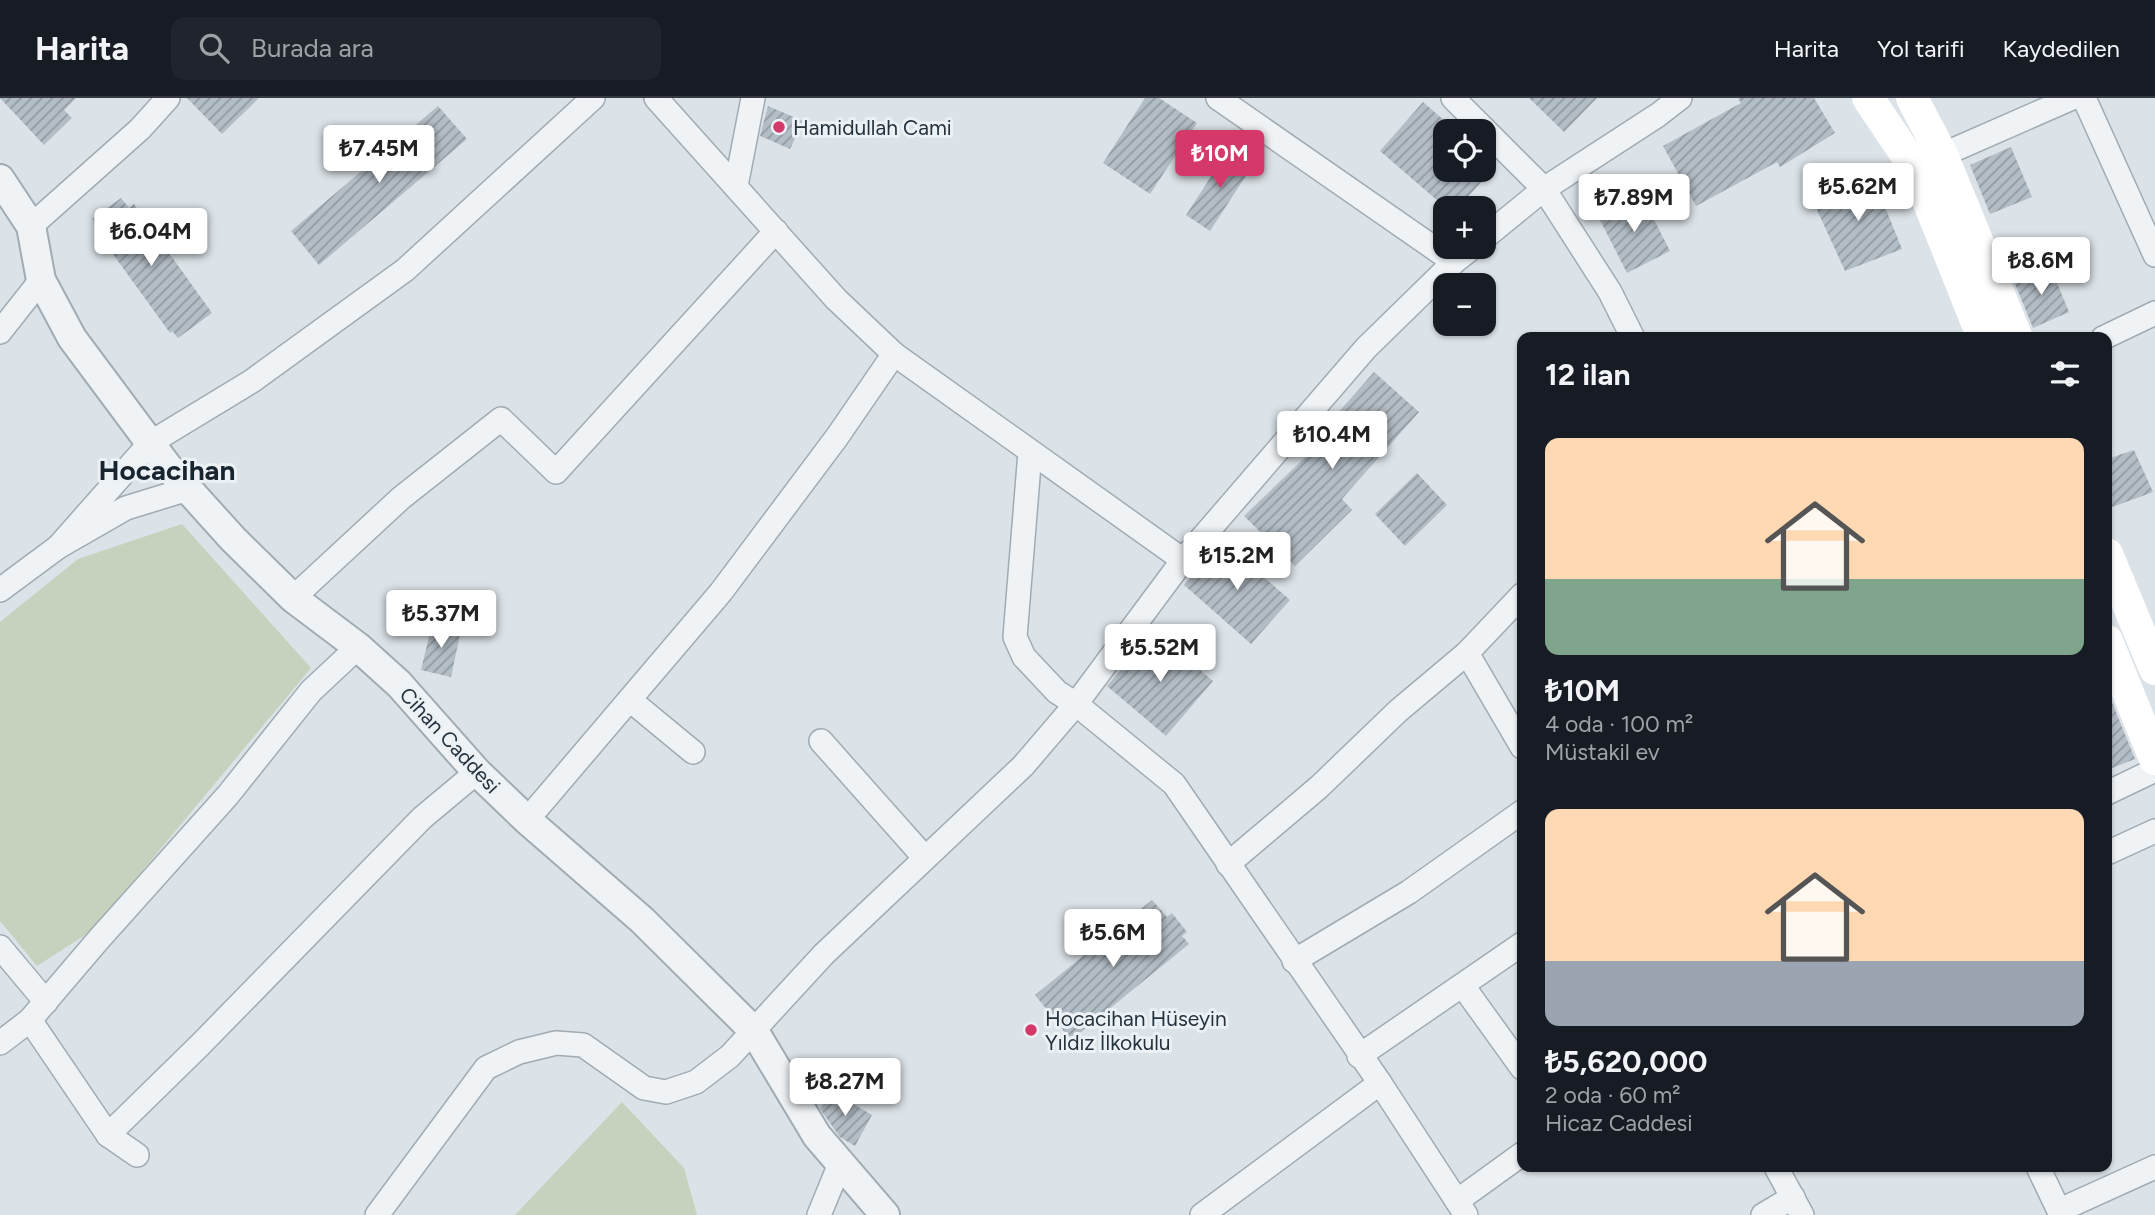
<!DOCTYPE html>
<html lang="tr">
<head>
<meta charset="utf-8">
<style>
	:root { --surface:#171b24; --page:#20242c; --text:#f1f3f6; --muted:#9ea1a6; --line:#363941; --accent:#d5396a }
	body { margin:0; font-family:Figtree,sans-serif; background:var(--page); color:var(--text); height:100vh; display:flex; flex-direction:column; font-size:26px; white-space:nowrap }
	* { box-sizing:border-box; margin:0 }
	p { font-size:23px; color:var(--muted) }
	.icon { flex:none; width:38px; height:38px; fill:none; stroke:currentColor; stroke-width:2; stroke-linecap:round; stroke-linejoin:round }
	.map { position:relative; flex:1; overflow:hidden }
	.drawer { position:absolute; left:1517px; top:234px; width:595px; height:840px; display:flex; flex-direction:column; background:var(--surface); border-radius:14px; box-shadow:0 2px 5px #0004 }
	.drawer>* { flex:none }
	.fabs { position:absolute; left:1433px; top:21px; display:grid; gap:14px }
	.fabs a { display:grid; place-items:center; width:63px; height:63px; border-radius:14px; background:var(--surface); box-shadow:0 2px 5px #0004; font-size:35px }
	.price { position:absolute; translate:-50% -60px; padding:0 16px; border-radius:7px; background:#fff; color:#222; font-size:23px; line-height:46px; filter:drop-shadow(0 2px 4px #0008) }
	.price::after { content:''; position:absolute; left:50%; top:42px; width:21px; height:16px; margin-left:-10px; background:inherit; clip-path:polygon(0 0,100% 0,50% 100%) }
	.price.selected { background:var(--accent); color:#fff }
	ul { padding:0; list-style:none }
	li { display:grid; align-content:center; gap:14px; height:371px; padding:0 28px }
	li span { display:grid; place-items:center; height:217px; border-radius:14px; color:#555 }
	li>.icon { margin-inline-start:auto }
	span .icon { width:126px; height:126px; fill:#fffc; stroke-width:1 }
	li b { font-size:30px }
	h2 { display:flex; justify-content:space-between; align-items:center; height:84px; padding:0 28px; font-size:30px }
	header { display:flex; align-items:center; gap:42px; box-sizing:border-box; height:98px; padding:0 35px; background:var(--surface); border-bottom:2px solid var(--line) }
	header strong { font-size:33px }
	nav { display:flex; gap:38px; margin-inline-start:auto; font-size:24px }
	.search { width:490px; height:63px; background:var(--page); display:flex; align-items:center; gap:18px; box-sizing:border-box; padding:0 24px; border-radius:14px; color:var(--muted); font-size:26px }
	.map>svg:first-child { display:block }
</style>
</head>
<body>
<header>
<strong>Harita</strong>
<div class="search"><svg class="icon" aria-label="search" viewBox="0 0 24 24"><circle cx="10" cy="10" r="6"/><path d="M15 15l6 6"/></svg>Burada ara</div>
<nav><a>Harita</a><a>Yol tarifi</a><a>Kaydedilen</a></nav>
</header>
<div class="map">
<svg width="2155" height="1117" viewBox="0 0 2155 1117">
	<defs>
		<pattern id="building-hatch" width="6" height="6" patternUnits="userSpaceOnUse" patternTransform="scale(1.75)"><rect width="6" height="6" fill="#b3bdc5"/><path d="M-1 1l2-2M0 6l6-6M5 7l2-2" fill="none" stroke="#919aa1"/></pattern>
	</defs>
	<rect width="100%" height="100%" fill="#dce3e8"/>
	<g fill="#c6d2bd">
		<path d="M182,426l129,144 -218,262 -56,36 -37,-45v-299l78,-63z"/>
		<path d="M622,1004l62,66 13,47h-182z"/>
	</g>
	<g fill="url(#building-hatch)">
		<path d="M0,0h76l-12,12 8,8 -28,27z"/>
		<path d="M187,0h72l-37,36z"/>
		<path d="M1145,0h14l38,25 -47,71 -47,-31z"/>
		<path d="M1529,0h68l-33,34z"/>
		<path d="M1738,0h76l21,35 -55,34 -3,-5 -81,44 -33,-60 78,-43z"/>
		<path d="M1423,4l23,20v48h46l-34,38h-12l-66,-57z"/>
		<path d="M438,8l29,33 -148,126 -28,-34z"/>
		<path d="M768,8l35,15 -13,28 -30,-13z"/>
		<path d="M2011,49l21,50 -42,17 -20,-49z"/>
		<path d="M1229,51l24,16 -43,66 -24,-16z"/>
		<path d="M1872,77l30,74 -57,22 -33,-72z"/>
		<path d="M1642,98l28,55 -43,22 -28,-55z"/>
		<path d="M121,100l8,10 5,-4 78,109 -34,25 -6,-7 -2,2 -76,-105 3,-2 -5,-7z"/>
		<path d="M2050,168l19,46 -36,16 -19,-47z"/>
		<path d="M1374,274l45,40 -77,87 10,11 -57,56 -51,-50 74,-71 -5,-4z"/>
		<path d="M2134,352l19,42 -46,17v-50z"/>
		<path d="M1417,375l30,32 -42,41 -30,-32z"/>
		<path d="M1223,443l67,59 -39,44 -67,-59z"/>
		<path d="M432,526l29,6 -10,47 -30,-7z"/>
		<path d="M1154,533l59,50 -47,55 -59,-50z"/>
		<path d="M2107,592l28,69 -28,11z"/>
		<path d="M1152,802l15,17 5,-4 15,19 -5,4 7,8 -118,96 -36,-45z"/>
		<path d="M831,993l41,24 -17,31 -15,-9 -20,-28z"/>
	</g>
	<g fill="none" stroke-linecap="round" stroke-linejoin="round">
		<g stroke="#a1abb2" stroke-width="26">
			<g id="minor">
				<path d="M656,0l180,201 58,55 289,206"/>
				<path d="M1218,0l236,164"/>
				<path d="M1453,0l91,91 66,103 23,46"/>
				<path d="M2084,0l71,157"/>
				<path d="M1942,57l130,-57"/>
				<path d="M736,88l17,-88"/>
				<path d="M31,128l109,-97 28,-31"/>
				<path d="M1484,140l60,-49 114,-74 22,-17"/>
				<path d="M0,234l41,-52"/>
				<path d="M2103,240l52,-25"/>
				<path d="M1030,354l-15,185 9,20 33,35 19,12 98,80 206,299 86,132"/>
				<path d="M188,391l-62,19 -68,39 92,-104 102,-62 153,-111 188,-172"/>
				<path d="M0,492l58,-43"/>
				<path d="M293,500l108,-100 100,-79 55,53 220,-241"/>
				<path d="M1467,555l55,94"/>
				<path d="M630,602l63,52"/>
				<path d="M821,643l104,117"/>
				<path d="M2107,695l48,-23"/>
				<path d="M527,722l194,-228 116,-155 57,-83"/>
				<path d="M2107,755l48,-22"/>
				<path d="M1228,766l91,-77 79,-76 69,-58 55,-58"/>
				<path d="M0,849l46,55"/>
				<path d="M1294,863l115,-69 113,-80"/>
				<path d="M1463,888l59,82"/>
				<path d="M30,922l78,115 29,20"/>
				<path d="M0,945l30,-23 69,-81 129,-144 83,-104 47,-44"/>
				<path d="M1359,958l163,-112"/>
				<path d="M108,1037l92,-90 222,-227 55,-46"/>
				<path d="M1776,1069l26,48"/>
				<path d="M2038,1069l23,48"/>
				<path d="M1457,1103l65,-47"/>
				<path d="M2060,1112l95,-43"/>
				<path d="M377,1117l109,-147 33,-16 37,-9 27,2 61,43 22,4 30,-10 34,-26 94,-102 199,-188 53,-62 107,-144 183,-212 88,-86 19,-15"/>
				<path d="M819,1117l21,-51"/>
				<path d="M1202,1117l178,-132"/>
				<path d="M1763,1117l30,-18"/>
			</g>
		</g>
		<g stroke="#a1abb2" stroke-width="32">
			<path id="tertiary" d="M0,81l31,47 10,54 31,58 96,129 65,72 60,59 65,49 41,37 78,88 50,48 115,100 112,111 63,105 68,79"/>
		</g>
		<use href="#minor" stroke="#eff3f6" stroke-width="23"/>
		<use href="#tertiary" stroke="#eff3f6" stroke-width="28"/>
		<g stroke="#fff" stroke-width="32">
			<path d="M1868,0l47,70 68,170"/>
			<path d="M1912,0l30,57 75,183"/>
			<path d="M2107,456l48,115"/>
			<path d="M2107,543l48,118"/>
		</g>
	</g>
	<g fill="#d5396a" stroke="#ecf1f5" stroke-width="2.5">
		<circle cx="779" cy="29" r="7"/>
		<circle cx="1031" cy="932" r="7"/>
	</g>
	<g text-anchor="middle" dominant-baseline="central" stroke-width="6" stroke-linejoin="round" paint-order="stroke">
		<g font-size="21" fill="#25333f" stroke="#ecf1f5" text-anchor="start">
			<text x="793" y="29">Hamidullah Cami</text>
			<text x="1045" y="920">Hocacihan Hüseyin<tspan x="1045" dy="24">Yıldız İlkokulu</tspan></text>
		</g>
		<g font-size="21" fill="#25333f" stroke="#ecf1f5">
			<text transform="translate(450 642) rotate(47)">Cihan Caddesi</text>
		</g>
		<g font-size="28" font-weight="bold" fill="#18242f" stroke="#ecf1f5">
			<text x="167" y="372">Hocacihan</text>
		</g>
	</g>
</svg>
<div class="fabs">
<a><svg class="icon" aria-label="locate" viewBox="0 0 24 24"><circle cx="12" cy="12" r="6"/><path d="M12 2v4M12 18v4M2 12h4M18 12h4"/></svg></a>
<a>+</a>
<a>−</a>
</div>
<b class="price" style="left:379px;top:87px">₺7.45M</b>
<b class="price selected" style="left:1220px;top:92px">₺10M</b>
<b class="price" style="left:1858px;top:125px">₺5.62M</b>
<b class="price" style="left:1634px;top:136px">₺7.89M</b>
<b class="price" style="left:151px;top:170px">₺6.04M</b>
<b class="price" style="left:2041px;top:199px">₺8.6M</b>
<b class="price" style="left:1332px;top:373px">₺10.4M</b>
<b class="price" style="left:1237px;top:494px">₺15.2M</b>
<b class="price" style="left:441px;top:552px">₺5.37M</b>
<b class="price" style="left:1160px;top:586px">₺5.52M</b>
<b class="price" style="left:1113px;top:871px">₺5.6M</b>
<b class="price" style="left:845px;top:1020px">₺8.27M</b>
<section class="drawer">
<h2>12 ilan<svg class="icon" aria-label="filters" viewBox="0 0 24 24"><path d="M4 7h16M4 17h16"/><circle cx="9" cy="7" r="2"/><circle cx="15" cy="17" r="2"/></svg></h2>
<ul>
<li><span style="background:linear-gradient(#ffd9b3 65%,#7fa58c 0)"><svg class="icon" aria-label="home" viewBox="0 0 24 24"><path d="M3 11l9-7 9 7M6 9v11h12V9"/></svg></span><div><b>₺10M</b><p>4 oda · 100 m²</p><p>Müstakil ev</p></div></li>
<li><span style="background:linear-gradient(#ffd9b3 70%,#9aa5b1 0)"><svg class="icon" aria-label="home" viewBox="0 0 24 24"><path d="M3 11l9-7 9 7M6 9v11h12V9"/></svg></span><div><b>₺5,620,000</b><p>2 oda · 60 m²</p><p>Hicaz Caddesi</p></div></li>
</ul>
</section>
</div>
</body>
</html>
